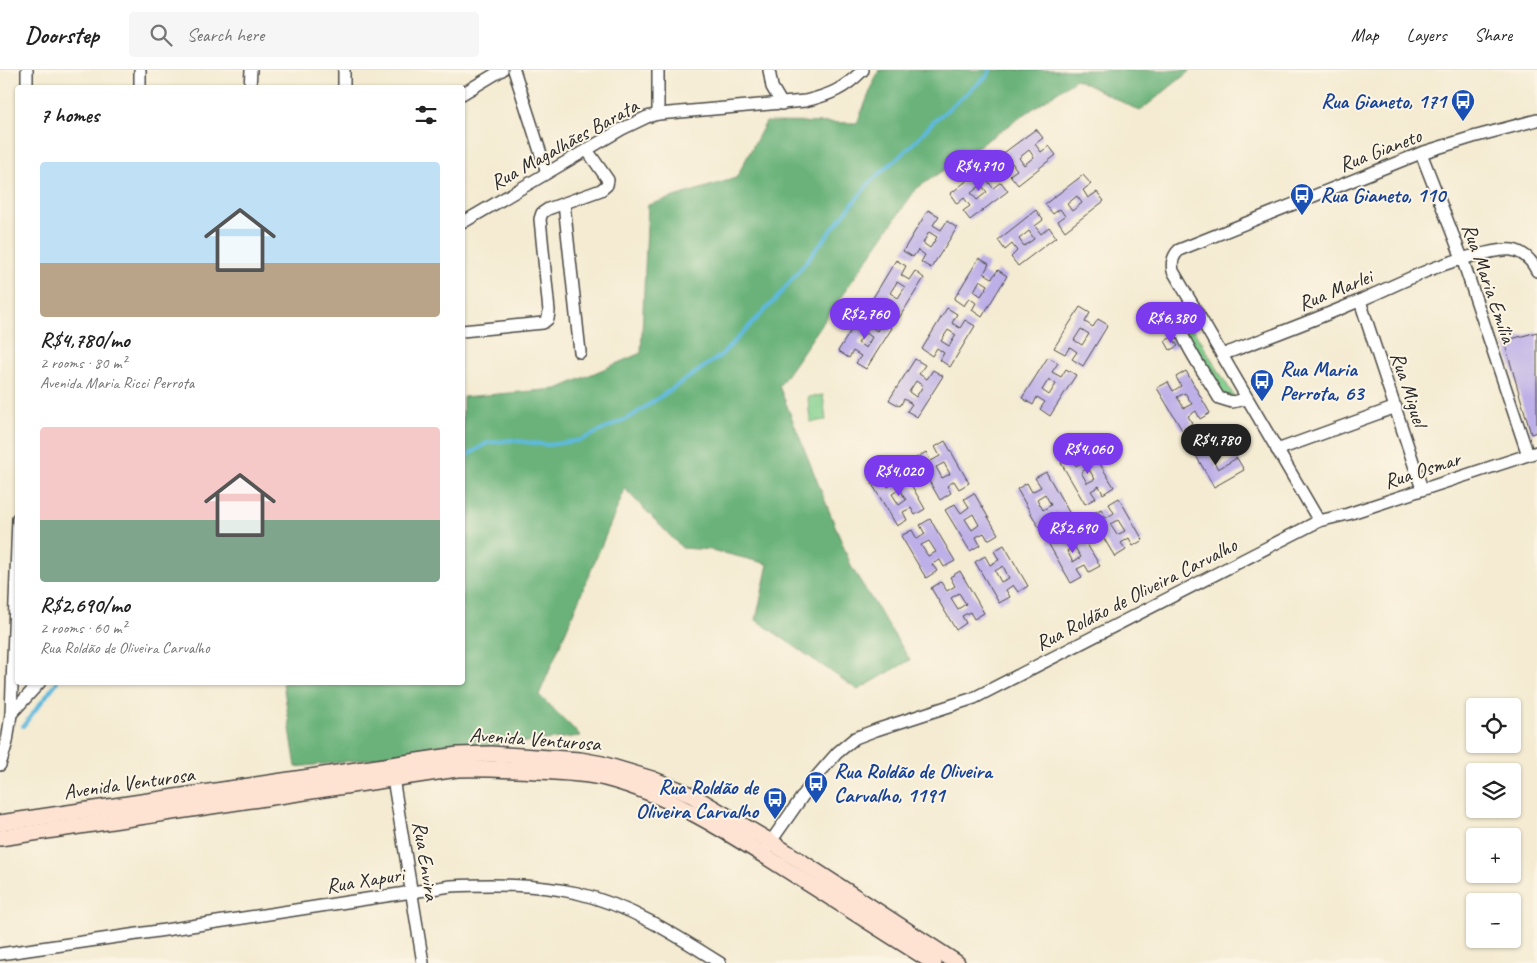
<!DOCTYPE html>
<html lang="en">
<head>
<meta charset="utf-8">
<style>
	:root { --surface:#fff; --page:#f6f6f6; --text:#222; --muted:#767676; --line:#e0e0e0; --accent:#7c3aed }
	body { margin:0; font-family:Caveat,sans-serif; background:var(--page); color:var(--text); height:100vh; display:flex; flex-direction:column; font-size:19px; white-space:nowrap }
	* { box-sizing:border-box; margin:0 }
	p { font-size:16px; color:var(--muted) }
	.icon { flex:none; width:28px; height:28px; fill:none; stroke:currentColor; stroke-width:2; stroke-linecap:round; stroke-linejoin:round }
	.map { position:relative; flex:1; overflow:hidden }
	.side { position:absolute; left:15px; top:15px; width:450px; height:600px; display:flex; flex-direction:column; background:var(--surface); border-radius:5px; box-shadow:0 1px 4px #0004 }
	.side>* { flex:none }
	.tools { position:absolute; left:1466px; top:628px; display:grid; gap:10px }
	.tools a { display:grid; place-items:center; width:55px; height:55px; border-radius:5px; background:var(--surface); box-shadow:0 1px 4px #0004; font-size:25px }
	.price { position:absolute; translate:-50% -42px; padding:0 11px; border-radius:18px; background:var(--accent); color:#fff; font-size:16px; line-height:32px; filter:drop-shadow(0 1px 2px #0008) }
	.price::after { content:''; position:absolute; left:50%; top:30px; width:15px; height:11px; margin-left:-8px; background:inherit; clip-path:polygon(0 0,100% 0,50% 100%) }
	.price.active { background:#222; color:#fff }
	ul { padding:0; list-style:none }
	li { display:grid; align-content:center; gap:10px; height:265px; padding:0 25px }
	li span { display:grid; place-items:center; height:155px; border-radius:5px; color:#555 }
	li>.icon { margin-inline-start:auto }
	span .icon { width:90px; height:90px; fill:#fffc; stroke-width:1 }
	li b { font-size:21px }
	h2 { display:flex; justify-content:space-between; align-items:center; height:60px; padding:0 25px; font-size:21px }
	header { display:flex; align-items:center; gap:30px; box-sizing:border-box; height:70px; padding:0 25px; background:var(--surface); border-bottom:1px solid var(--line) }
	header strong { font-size:24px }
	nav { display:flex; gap:28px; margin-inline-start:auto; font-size:18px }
	.search { width:350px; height:45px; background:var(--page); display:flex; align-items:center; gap:12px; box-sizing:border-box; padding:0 18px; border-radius:5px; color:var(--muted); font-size:19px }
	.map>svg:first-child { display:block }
</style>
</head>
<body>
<header>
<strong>Doorstep</strong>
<div class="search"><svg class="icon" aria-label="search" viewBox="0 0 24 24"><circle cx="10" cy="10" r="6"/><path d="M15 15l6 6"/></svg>Search here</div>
<nav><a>Map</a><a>Layers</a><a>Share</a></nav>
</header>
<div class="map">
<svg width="1537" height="893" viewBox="0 0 1537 893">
	<rect width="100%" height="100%" fill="#fcf5e5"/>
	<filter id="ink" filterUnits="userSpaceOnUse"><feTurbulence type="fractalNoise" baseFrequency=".02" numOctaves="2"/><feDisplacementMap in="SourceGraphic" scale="10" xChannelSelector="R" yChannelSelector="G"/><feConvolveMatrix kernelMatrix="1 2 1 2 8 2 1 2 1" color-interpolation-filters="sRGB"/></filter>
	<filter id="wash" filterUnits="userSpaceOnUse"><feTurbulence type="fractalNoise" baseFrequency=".0096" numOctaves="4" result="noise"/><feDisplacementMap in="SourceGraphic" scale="20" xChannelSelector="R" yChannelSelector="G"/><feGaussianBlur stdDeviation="1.12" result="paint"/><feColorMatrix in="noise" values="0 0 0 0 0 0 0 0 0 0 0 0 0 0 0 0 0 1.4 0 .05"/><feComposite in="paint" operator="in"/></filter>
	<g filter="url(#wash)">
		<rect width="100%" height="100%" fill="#f4ebd2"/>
		<g fill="#84d08f" stroke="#587e5d">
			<path d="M1187,249l48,79 -13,-5 -38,-61z"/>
			<path d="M823,325l3,25 -16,2 -2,-25z"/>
		</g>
		<path fill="#6bb27a" stroke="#4b6e52" d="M879,0h312l-51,41 -64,-32 -160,110 -137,197 73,182 58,92 -52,30 -102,-70 12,-56 -56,-14 -30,-2 -57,-59 -86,206 42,41 -285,31 -13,-84 179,-1 1,-285 94,-8 84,-36 7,-148 88,-27 30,-56 91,1z"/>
		<path fill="#5fb9dd" stroke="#457284" d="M1214,361l10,18 -8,5 -11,-18z"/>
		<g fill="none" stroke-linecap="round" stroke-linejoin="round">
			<g stroke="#5fb9dd" stroke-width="4">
				<path d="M462,389l25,-16 24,-3 37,5 33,-5 51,-24 88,-60 56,-57 94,-117 40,-35 24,-26 53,-45 3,-6"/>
				<path d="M23,656l34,-44"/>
			</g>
		</g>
		<g id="blocks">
			<g fill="#bdafe7" fill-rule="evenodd">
				<path d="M1036,59l7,9 -8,6 6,8 8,-6 7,9 -38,30 -8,-10 7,-5 -5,-7 -7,5 -8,-10zM1029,80l5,7 -10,8 -5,-7z"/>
				<path d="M988,94l7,10 -8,6 6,8 8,-6 7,9 -38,29 -7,-9 7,-5 -6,-8 -7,6 -7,-10zM981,115l6,7 -10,8 -6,-7z"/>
				<path d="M1083,105l8,9 -8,6 5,8 9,-6 7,9 -39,30 -7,-10 7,-5 -5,-7 -7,5 -8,-10zM1077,126l5,7 -10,8 -5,-7z"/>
				<path d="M928,140l11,6 -6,9 8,5 6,-9 10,7 -26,40 -10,-6 4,-7 -7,-5 -5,7 -10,-6zM929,162l8,5 -7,11 -7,-5z"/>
				<path d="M1036,140l7,10 -8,6 6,8 8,-7 7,10 -38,29 -7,-9 6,-6 -5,-7 -7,6 -7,-10zM1029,161l5,8 -10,7 -5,-7z"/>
				<path d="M979,188l10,6 -5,9 8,5 6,-8 9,6 -25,41 -10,-7 4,-7 -7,-5 -5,8 -10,-7zM980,210l8,5 -7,11 -7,-5z"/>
				<path d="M896,190l10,6 -5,9 8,5 6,-9 9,7 -25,40 -10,-6 4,-7 -7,-5 -5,7 -10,-6zM897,212l8,5 -7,11 -8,-5z"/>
				<path d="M1080,237l10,6 -5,9 8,5 5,-8 10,6 -25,41 -11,-7 5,-7 -7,-5 -5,7 -11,-6zM1081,259l8,5 -7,11 -8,-5z"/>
				<path d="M947,238l10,6 -5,9 8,5 5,-8 10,6 -25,41 -10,-7 4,-7 -7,-5 -5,8 -10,-7zM948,260l8,5 -7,11 -8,-5z"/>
				<path d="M864,240l10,7 -6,8 9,6 5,-9 10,6 -26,41 -10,-6 5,-7 -8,-5 -4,7 -11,-7zM865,263l7,4 -6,11 -8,-5z"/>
				<path d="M1537,262v100l-6,2 -27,-93z"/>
				<path d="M1172,267l6,9 -8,4 -5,-9z"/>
				<path d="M1048,287l10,6 -6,9 9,5 5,-8 10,6 -26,41 -10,-7 5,-7 -8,-5 -4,8 -11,-7zM1049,309l7,5 -7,11 -7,-5z"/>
				<path d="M915,289l10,6 -6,9 8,5 6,-9 10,6 -26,41 -10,-6 5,-7 -8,-5 -4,7 -11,-6zM916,311l7,5 -7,11 -7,-5z"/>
				<path d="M1186,301l24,42 -10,6 -4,-8 -8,5 4,7 -10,7 -25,-42 11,-6 5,9 8,-5 -5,-9zM1185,323l7,11 -8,4 -7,-11z"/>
				<path d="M945,371l24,42 -10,6 -5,-8 -7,5 4,7 -11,7 -24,-42 10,-6 5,9 9,-5 -5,-9zM944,393l6,11 -8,4 -6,-11z"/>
				<path d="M1201,371l17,28 19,-11 7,12 -30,17 -23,-40z"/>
				<path d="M1089,376l25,41 -11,7 -4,-8 -8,5 5,7 -11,6 -24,-41 10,-6 5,9 8,-5 -5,-9zM1088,398l7,11 -8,4 -6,-11z"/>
				<path d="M901,397l24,42 -10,6 -4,-7 -8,4 4,8 -10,6 -25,-42 10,-6 6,9 8,-5 -5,-9zM900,419l6,11 -7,5 -7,-11z"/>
				<path d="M1046,402l24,42 -10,6 -5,-7 -7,4 4,7 -11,7 -24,-42 10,-6 5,9 9,-5 -6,-9zM1045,424l6,11 -8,5 -6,-11z"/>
				<path d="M974,423l24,41 -10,6 -4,-7 -8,4 4,8 -10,6 -25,-41 10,-6 6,9 8,-6 -5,-8zM973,444l6,11 -7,5 -7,-11z"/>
				<path d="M1119,428l24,42 -10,6 -4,-8 -8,5 5,7 -11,7 -25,-42 11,-6 5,9 8,-5 -5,-9zM1118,450l7,11 -8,4 -7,-11z"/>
				<path d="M930,449l25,42 -11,6 -4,-7 -8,4 5,7 -11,7 -25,-42 11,-6 5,9 8,-5 -5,-9zM929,471l7,11 -8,4 -7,-11z"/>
				<path d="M1075,454l25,42 -11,6 -4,-7 -8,4 5,8 -11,6 -24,-42 10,-6 5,9 8,-5 -5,-9zM1074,476l7,11 -8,5 -6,-11z"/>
				<path d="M1004,475l24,41 -10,6 -5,-7 -7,5 4,7 -11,6 -24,-41 10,-6 5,9 9,-5 -5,-9zM1003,496l6,12 -8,4 -6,-11z"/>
				<path d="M960,501l24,42 -10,6 -4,-7 -8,4 4,7 -10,7 -25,-42 10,-6 6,9 8,-5 -5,-9zM959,523l7,11 -8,5 -7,-11z"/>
			</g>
		</g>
	</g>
	<g filter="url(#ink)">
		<use href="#blocks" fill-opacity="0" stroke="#494844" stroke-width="1"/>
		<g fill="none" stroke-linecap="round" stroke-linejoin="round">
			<g stroke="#494844" stroke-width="14">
				<g id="street">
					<path d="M514,0l33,103"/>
					<path d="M658,0v44"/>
					<path d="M769,0l3,17 10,17"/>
					<path d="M27,18v-18"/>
					<path d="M140,18v-18"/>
					<path d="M250,18l1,-18"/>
					<path d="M344,18v-18"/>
					<path d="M462,24l40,-24"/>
					<path d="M1421,83l41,105 66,197"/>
					<path d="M564,134l16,148"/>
					<path d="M462,153l160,-94 25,-12 11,-3 147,-13c25,-6 39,-12 58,-31"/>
					<path d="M1360,231l62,188"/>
					<path d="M1193,235c-5,6 -12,12 -13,20 -1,12 32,60 39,73l13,4 15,-3"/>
					<path d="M462,261l81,-8 5,-4 1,-8 -9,-92 2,-6 6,-4 53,-19 6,-5 1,-5 -21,-30"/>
					<path d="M1222,285c46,-18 93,-35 139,-55 40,-17 78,-38 121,-46 9,-2 20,-5 30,-4 12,2 20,11 25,21"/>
					<path d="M1277,380l119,-43"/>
					<path d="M1319,451l-146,-250c-2,-9 0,-15 6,-21l242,-97 52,-16 64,-17"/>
					<path d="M11,644l29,-32"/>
					<path d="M0,695l7,-23 4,-28 7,-196"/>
					<path d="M392,702l31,191"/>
					<path d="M767,777l49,-70 21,-24 18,-15 21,-8 98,-32 345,-177 29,-7 189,-62"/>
					<path d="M0,884l165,-24 286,-44c42,-2 84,-2 126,7 52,12 99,42 143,70"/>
				</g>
			</g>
			<g stroke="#494844" stroke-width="18">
				<g id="secondary">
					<path d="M0,753l458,-68 33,-1 89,6 22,4 50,15 25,10 16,7 78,46 186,121"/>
					<path d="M0,768l457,-69c27,-1 53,1 80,2 23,1 46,2 68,7 66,17 124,55 182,92 49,31 98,62 147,93"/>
				</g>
			</g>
			<use href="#street" stroke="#fff" stroke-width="11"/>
			<use href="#secondary" stroke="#fee3d2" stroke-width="15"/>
		</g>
	</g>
	<defs>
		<g id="bus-pin" transform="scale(1.25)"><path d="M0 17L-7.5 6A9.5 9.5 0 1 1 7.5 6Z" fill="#1a4fb4" stroke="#fcf5e5"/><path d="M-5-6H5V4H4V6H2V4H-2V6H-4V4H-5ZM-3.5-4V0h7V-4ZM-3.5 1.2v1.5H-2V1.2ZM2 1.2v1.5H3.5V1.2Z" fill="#fff"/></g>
	</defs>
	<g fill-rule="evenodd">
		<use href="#bus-pin" x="1463" y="31"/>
		<use href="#bus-pin" x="1302" y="125"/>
		<use href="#bus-pin" x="1262" y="311"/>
		<use href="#bus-pin" x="816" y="713"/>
		<use href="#bus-pin" x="775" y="729"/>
	</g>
	<g text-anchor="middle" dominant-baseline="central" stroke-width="4" stroke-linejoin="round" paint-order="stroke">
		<g font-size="21" font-weight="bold" fill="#164399" stroke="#fcf5e5" text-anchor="start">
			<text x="1446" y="31" text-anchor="end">Rua Gianeto, 171</text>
			<text x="1320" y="125">Rua Gianeto, 110</text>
			<text x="1280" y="299">Rua Maria<tspan x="1280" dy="24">Perrota, 63</tspan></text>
			<text x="834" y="701">Rua Roldão de Oliveira<tspan x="834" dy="24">Carvalho, 1191</tspan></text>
			<text x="758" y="717" text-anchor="end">Rua Roldão de<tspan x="758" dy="24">Oliveira Carvalho</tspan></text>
		</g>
		<g font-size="21" fill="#2b2b2b" stroke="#fcf5e5">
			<text transform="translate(564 74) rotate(-29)">Rua Magalhães Barata</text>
			<text transform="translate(1380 80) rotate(-21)">Rua Gianeto</text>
			<text transform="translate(1489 213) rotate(71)">Rua Maria Emília</text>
			<text transform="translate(1335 220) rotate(-22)">Rua Marlei</text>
			<text transform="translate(1409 319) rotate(72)">Rua Miguel</text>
			<text transform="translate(1422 400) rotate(-18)">Rua Osmar</text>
			<text transform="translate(1136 524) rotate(-27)">Rua Roldão de Oliveira Carvalho</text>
			<text transform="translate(535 669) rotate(4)">Avenida Venturosa</text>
			<text transform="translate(129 713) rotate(-8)">Avenida Venturosa</text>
			<text transform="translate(426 791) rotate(81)">Rua Envira</text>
			<text transform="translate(365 810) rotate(-9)">Rua Xapuri</text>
		</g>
	</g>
</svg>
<div class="tools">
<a><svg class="icon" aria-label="locate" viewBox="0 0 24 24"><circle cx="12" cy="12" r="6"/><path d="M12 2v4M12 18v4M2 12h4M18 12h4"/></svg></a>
<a><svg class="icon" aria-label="layers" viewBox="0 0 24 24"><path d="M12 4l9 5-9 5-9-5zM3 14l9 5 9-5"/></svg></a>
<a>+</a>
<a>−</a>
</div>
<b class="price" style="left:979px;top:122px">R$4,710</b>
<b class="price" style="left:865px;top:270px">R$2,760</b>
<b class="price" style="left:1171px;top:274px">R$6,380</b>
<b class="price active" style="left:1216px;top:396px">R$4,780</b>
<b class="price" style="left:1088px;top:405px">R$4,060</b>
<b class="price" style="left:899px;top:427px">R$4,020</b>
<b class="price" style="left:1073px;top:484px">R$2,690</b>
<section class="side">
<h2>7 homes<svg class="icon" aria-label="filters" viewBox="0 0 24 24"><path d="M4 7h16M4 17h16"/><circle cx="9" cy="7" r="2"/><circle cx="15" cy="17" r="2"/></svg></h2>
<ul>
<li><span style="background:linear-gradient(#bfe0f5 65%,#b9a48a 0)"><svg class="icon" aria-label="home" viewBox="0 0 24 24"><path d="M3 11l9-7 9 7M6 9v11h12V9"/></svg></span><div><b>R$4,780/mo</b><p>2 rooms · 80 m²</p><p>Avenida Maria Ricci Perrota</p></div></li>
<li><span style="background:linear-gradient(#f6c9c9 60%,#7fa58c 0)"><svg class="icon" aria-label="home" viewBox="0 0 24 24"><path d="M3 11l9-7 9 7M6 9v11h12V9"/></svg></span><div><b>R$2,690/mo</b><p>2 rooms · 60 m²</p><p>Rua Roldão de Oliveira Carvalho</p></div></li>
</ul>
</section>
</div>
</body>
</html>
